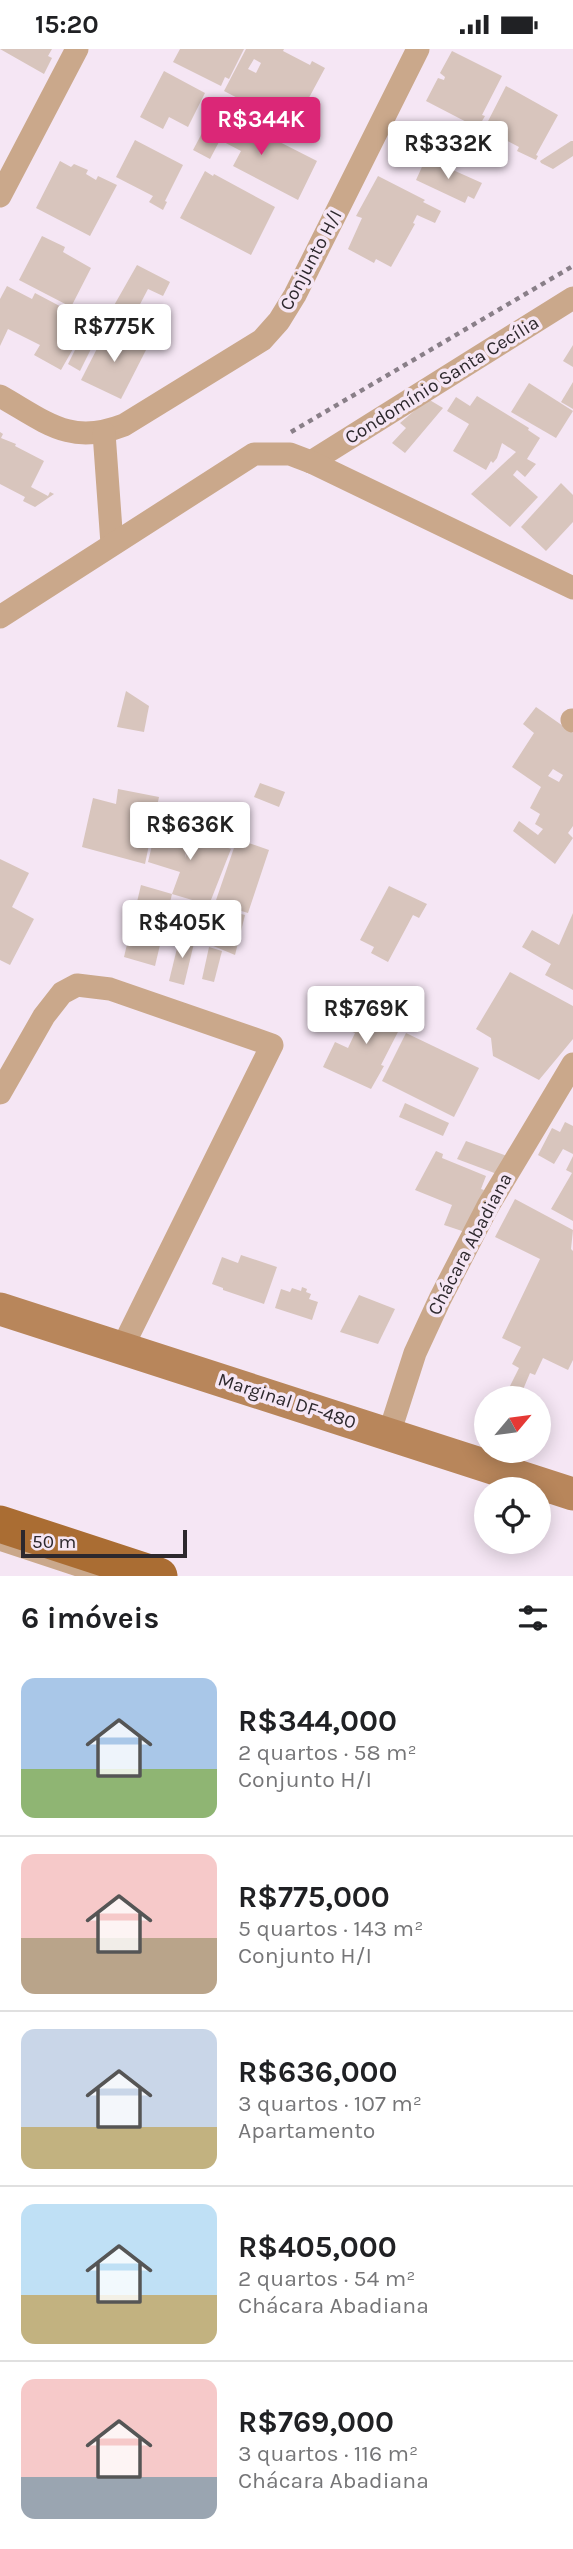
<!DOCTYPE html>
<html lang="pt">
<head>
<meta charset="utf-8">
<style>
	:root { --surface:#fff; --page:#f2f2f2; --text:#202124; --muted:#757577; --line:#e0e0e0; --accent:#db2777 }
	body { margin:0; font-family:Karla,sans-serif; background:var(--page); color:var(--text); height:100vh; display:flex; flex-direction:column; font-size:26px; white-space:nowrap }
	* { box-sizing:border-box; margin:0 }
	p { font-size:23px; color:var(--muted) }
	.icon { flex:none; width:38px; height:38px; fill:none; stroke:currentColor; stroke-width:2; stroke-linecap:round; stroke-linejoin:round }
	.map { position:relative; height:1527px; overflow:hidden }
	.details { display:flex; flex-direction:column; background:var(--surface); flex:1 }
	.details>* { flex:none }
	.needle { width:46px; rotate:61deg }
	.controls { position:absolute; left:474px; top:1337px; display:grid; gap:14px }
	.controls a { display:grid; place-items:center; width:77px; height:77px; border-radius:50%; background:var(--surface); box-shadow:0 4px 18px #0003; font-size:35px }
	.scale { position:absolute; left:21px; bottom:18px; width:166px; box-sizing:border-box; padding-left:7px; border:4px solid #2d282d; border-top:0; font-size:19px; line-height:24px; white-space:nowrap; color:#2d282d; -webkit-text-stroke:5px #f5e6f4; paint-order:stroke }
	.price { position:absolute; translate:-50% -60px; padding:0 16px; border-radius:7px; background:#fff; color:#222; font-size:23px; line-height:46px; filter:drop-shadow(0 2px 4px #0008) }
	.price::after { content:''; position:absolute; left:50%; top:42px; width:21px; height:16px; margin-left:-10px; background:inherit; clip-path:polygon(0 0,100% 0,50% 100%) }
	.price.current { background:var(--accent); color:#fff }
	ul { padding:0; list-style:none }
	li { display:flex; align-items:center; gap:21px; height:175px; padding:0 21px }
	li+li { border-top:2px solid var(--line) }
	li span { display:grid; place-items:center; flex:none; width:196px; height:140px; border-radius:14px; color:#555 }
	li>.icon { margin-inline-start:auto }
	span .icon { width:84px; height:84px; fill:#fffc; stroke-width:1 }
	li b { font-size:30px }
	h2 { display:flex; justify-content:space-between; align-items:center; height:84px; padding:0 21px; font-size:30px }
	.status { display:flex; justify-content:space-between; align-items:center; height:49px; padding:0 35px; background:var(--surface); direction:ltr }
	.status svg { height:19px; fill:currentColor }
	.map>svg:first-child { display:block }
</style>
</head>
<body>
<div class="status"><b>15:20</b><svg viewBox="0 0 49 12"><path d="M0 12V9h3v3zM5 12V6h3v6zM10 12V3h3v9zM15 12V0h3v12zM26 1h20v11H26zM47 4h2v5h-2z"/></svg></div>
<div class="map">
<svg width="573" height="1527" viewBox="0 0 573 1527">
	<rect width="100%" height="100%" fill="#f5e6f4"/>
	<g fill="#d8c5bd" fill-rule="evenodd">
		<path d="M0,0h52l-4,7 4,2 -8,16z"/>
		<path d="M180,0h64l-15,30 -4,-2 -4,9 -48,-24z"/>
		<path d="M246,0h38l-1,2 27,14 2,-4 13,7 -28,52 12,6 -4,8 -25,-14 2,-4 -29,-15 -2,4 -27,-14zM254,10l7,4 -5,10 -8,-4z"/>
		<path d="M452,2l50,25 -20,39 3,1 -7,12 -52,-27 12,-23 6,2 1,-3 -5,-4z"/>
		<path d="M164,22l41,22 -17,34 -19,-10 -6,12 -23,-12z"/>
		<path d="M506,37l52,29 -22,40 2,1 -2,4 -19,-9 2,-4 -35,-18z"/>
		<path d="M210,69l37,19 5,-9 65,33 -19,39 -65,-34 8,-15 -21,-11 -10,19 -17,-9z"/>
		<path d="M135,91l48,25 -18,36 2,1 -4,8 -14,-8 4,-6 -37,-19z"/>
		<path d="M571,92h2v15l-20,13 -12,-6 -1,-2z"/>
		<path d="M426,109l56,25 -8,16 -6,-3 -3,7 -49,-23z"/>
		<path d="M60,112l11,6 3,-3 14,6 -2,4 10,6 2,-4 19,9 -27,51 -54,-28z"/>
		<path d="M205,122l8,5 1,-2 61,33 -24,48 -71,-37z"/>
		<path d="M378,127l47,24 -2,2 18,9 -6,12 -18,-8 -4,8 2,1 -24,43 -15,-8 -2,4 -26,-14 14,-31 -6,-2z"/>
		<path d="M42,187l23,11 -2,5 28,16 -20,39 -52,-27z"/>
		<path d="M137,216l33,17 -7,14 -15,-7 -22,42 -6,-4 -2,3 -14,-7z"/>
		<path d="M7,237l25,13 3,-6 36,19 -5,12 16,9 -21,37 -27,-15 6,-10 -32,-16 -8,17v-47z"/>
		<path d="M107,280l40,19 -26,51 -40,-19z"/>
		<path d="M83,285l12,7 -15,30 -12,-7z"/>
		<path d="M573,296v22l-10,-6z"/>
		<path d="M573,333v27l-12,-7z"/>
		<path d="M529,334l44,28 -17,27 -45,-26z"/>
		<path d="M477,347l52,32 -1,2 12,8 -13,21 9,5 -11,13 -8,-7 -4,5 25,22 -28,30 -39,-33 45,-42 -14,-9 -5,15 -4,5 -2,-2 -5,9 -33,-19 16,-27 -22,-13 9,-14 14,9z"/>
		<path d="M428,350l15,9 -38,45 -13,-10 14,-15 -6,-5z"/>
		<path d="M0,383l3,2 -2,4 15,6 -1,2 29,15 -13,26 17,9 2,-4 4,2 -19,13 -12,-6 2,-4 -25,-13z"/>
		<path d="M561,434l12,12v27l-27,29 -25,-24z"/>
		<path d="M126,642l23,15 -5,26 -27,-5z"/>
		<path d="M536,658l37,26v93l-5,7 5,5 -18,26 -42,-33 6,-10 19,14 5,-6 -8,-5 5,-10 -10,-6 11,-21 -29,-20 22,-34 -11,-9zM553,720l10,6 -4,7 -11,-6z"/>
		<path d="M260,734l25,9 -6,15 -25,-10z"/>
		<path d="M118,740l41,8 -14,67 -63,-17 11,-49 23,6z"/>
		<path d="M162,769l12,3 -1,6 17,5 -5,26 9,-23 37,14 -22,56 -37,-11 8,-22 -32,-10 4,-17h3z"/>
		<path d="M237,790l32,11 -21,63 -33,-10z"/>
		<path d="M0,810l29,14 -17,34 22,12 -24,46 -10,-5z"/>
		<path d="M141,836l31,9 -17,72 -31,-9z"/>
		<path d="M389,837l38,18 -8,14 -6,-3 -25,47 -17,-9 3,-6 -14,-7z"/>
		<path d="M230,862l15,4 -10,40 -24,-10 7,-28h10z"/>
		<path d="M573,864v77l-28,-15 6,-11 -29,-17 10,-17 27,15z"/>
		<path d="M180,887l15,3 -11,46 -15,-4z"/>
		<path d="M209,898l13,4 -8,31 -12,-3z"/>
		<path d="M510,923l63,34v33l-34,41 -46,-24 -2,-18 -15,-9z"/>
		<path d="M379,948l18,9 -9,16 12,6 -19,37 3,1 -13,23 -48,-22 12,-25 13,6 7,-15 -5,-2 10,-21 11,5z"/>
		<path d="M406,984l73,35 -25,49 -72,-36z"/>
		<path d="M405,1054l44,20 -6,13 -44,-19z"/>
		<path d="M565,1073l8,4v28l-10,-5 -9,15 -16,-9 14,-27 8,4z"/>
		<path d="M466,1092l41,15 -10,18 -40,-15z"/>
		<path d="M436,1102l7,3 -1,4 44,18 -5,13 3,1 -19,42 -21,-7 8,-20 -37,-15z"/>
		<path d="M573,1107v65l-22,-12 21,-36 -6,-3z"/>
		<path d="M515,1150l58,31 -2,19 2,2v109l-5,10 -25,-12 -8,17 -5,-2 -8,19 -13,-4 10,-20 -7,-4 9,-17 -19,-9 38,-79 -45,-22z"/>
		<path d="M241,1206l36,12 -13,37 -41,-14v-2l-11,-4 10,-27 16,6z"/>
		<path d="M302,1238l5,2 -1,3 5,2 -2,5 9,3 -6,18 -37,-12 6,-19 9,3 2,-4 9,3z"/>
		<path d="M359,1246l36,14 -17,35 -38,-12z"/>
	</g>
	<g fill="none" stroke-linecap="round" stroke-linejoin="round">
		<path stroke="#897f88" stroke-width="4.5" stroke-dasharray="5 5" stroke-linecap="butt" d="M291,383l282,-166"/>
		<path stroke="#caa88b" stroke-width="12" d="M0,1496l94,31"/>
		<g stroke="#caa88b" stroke-width="23">
			<path d="M0,147l77,-147"/>
			<path d="M0,347c46,26 70,50 124,29l138,-85 17,-19 16,-26 123,-246"/>
			<path d="M104,384l8,111"/>
			<path d="M311,413l262,-164"/>
			<path d="M0,568l254,-163h36l21,8 262,126"/>
			<path d="M572,671l1,1"/>
			<path d="M0,1044l44,-77 18,-23 15,-8 33,4 162,56 -150,303"/>
			<path d="M389,1385l26,-81 25,-54 48,-93 85,-142"/>
		</g>
		<path stroke="#b8865b" stroke-width="33" d="M0,1260l573,185"/>
		<path stroke="#aa6d33" stroke-width="37" d="M0,1475l159,52"/>
	</g>
	<g text-anchor="middle" dominant-baseline="central" stroke-width="7" stroke-linejoin="round" paint-order="stroke">
		<g font-size="19" fill="#2d282d" stroke="#f5e6f4">
			<text transform="translate(311 211) rotate(-62)">Conjunto H/I</text>
			<text transform="translate(442 331) rotate(-32)">Condomínio Santa Cecília</text>
			<text transform="translate(470 1195) rotate(-62)">Chácara Abadiana</text>
			<text transform="translate(287 1352) rotate(18)">Marginal DF-480</text>
		</g>
	</g>
</svg>
<div class="controls">
<a><svg class="needle" viewBox="-14 -14 28 28"><path d="M0-13l5 13h-10z" fill="#e53935"/><path d="M0 13l5-13h-10z" fill="#757577"/></svg></a>
<a><svg class="icon" aria-label="locate" viewBox="0 0 24 24"><circle cx="12" cy="12" r="6"/><path d="M12 2v4M12 18v4M2 12h4M18 12h4"/></svg></a>
</div>
<div class="scale">50 m</div>
<b class="price current" style="left:261px;top:108px">R$344K</b>
<b class="price" style="left:448px;top:132px">R$332K</b>
<b class="price" style="left:114px;top:315px">R$775K</b>
<b class="price" style="left:190px;top:813px">R$636K</b>
<b class="price" style="left:182px;top:911px">R$405K</b>
<b class="price" style="left:366px;top:997px">R$769K</b>
</div>
<section class="details">
<h2>6 imóveis<svg class="icon" aria-label="filters" viewBox="0 0 24 24"><path d="M4 7h16M4 17h16"/><circle cx="9" cy="7" r="2"/><circle cx="15" cy="17" r="2"/></svg></h2>
<ul>
<li><span style="background:linear-gradient(#a9c7e8 65%,#8fb573 0)"><svg class="icon" aria-label="home" viewBox="0 0 24 24"><path d="M3 11l9-7 9 7M6 9v11h12V9"/></svg></span><div><b>R$344,000</b><p>2 quartos · 58 m²</p><p>Conjunto H/I</p></div></li>
<li><span style="background:linear-gradient(#f6c9c9 60%,#b9a48a 0)"><svg class="icon" aria-label="home" viewBox="0 0 24 24"><path d="M3 11l9-7 9 7M6 9v11h12V9"/></svg></span><div><b>R$775,000</b><p>5 quartos · 143 m²</p><p>Conjunto H/I</p></div></li>
<li><span style="background:linear-gradient(#c9d6e8 70%,#c2b280 0)"><svg class="icon" aria-label="home" viewBox="0 0 24 24"><path d="M3 11l9-7 9 7M6 9v11h12V9"/></svg></span><div><b>R$636,000</b><p>3 quartos · 107 m²</p><p>Apartamento</p></div></li>
<li><span style="background:linear-gradient(#bfe0f5 65%,#c2b280 0)"><svg class="icon" aria-label="home" viewBox="0 0 24 24"><path d="M3 11l9-7 9 7M6 9v11h12V9"/></svg></span><div><b>R$405,000</b><p>2 quartos · 54 m²</p><p>Chácara Abadiana</p></div></li>
<li><span style="background:linear-gradient(#f6c9c9 70%,#9aa5b1 0)"><svg class="icon" aria-label="home" viewBox="0 0 24 24"><path d="M3 11l9-7 9 7M6 9v11h12V9"/></svg></span><div><b>R$769,000</b><p>3 quartos · 116 m²</p><p>Chácara Abadiana</p></div></li>
</ul>
</section>
</body>
</html>
